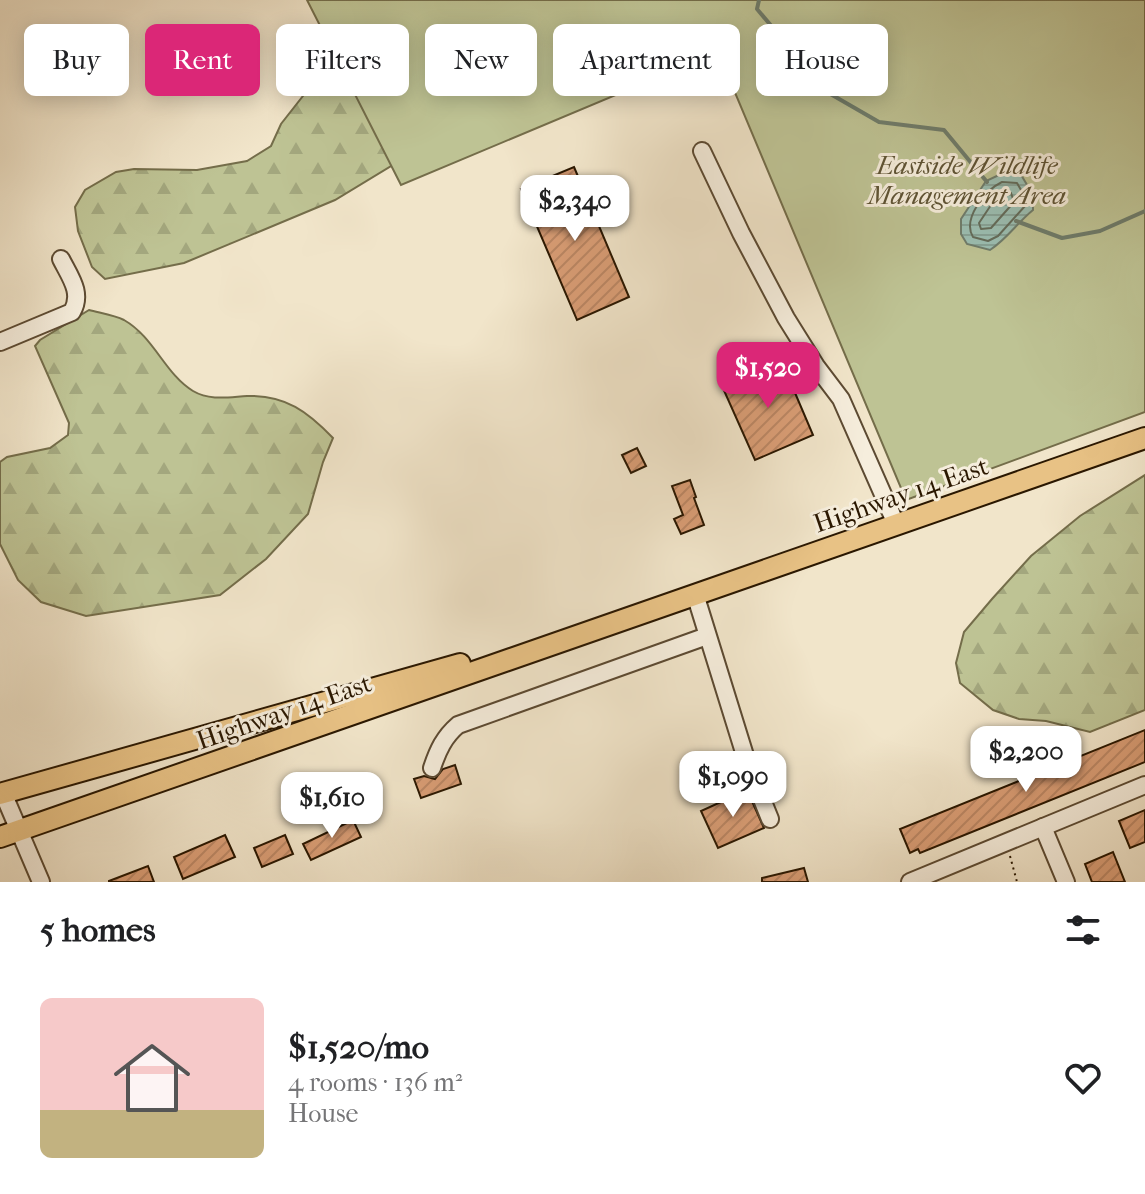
<!DOCTYPE html>
<html lang="en">
<head>
<meta charset="utf-8">
<style>
	:root { --surface:#fff; --page:#f2f2f2; --text:#202124; --muted:#757577; --line:#e0e0e0; --accent:#db2777 }
	body { margin:0; font-family:"IM FELL French Canon",serif; background:var(--page); color:var(--text); height:100vh; display:flex; flex-direction:column; font-size:30px; white-space:nowrap }
	* { box-sizing:border-box; margin:0 }
	p { font-size:26px; color:var(--muted) }
	.icon { flex:none; width:44px; height:44px; fill:none; stroke:currentColor; stroke-width:2; stroke-linecap:round; stroke-linejoin:round }
	.map { position:relative; height:882px; overflow:hidden }
	.panel { display:flex; flex-direction:column; background:var(--surface); flex:1 }
	.panel>* { flex:none }
	.top-card { position:absolute; left:24px; top:24px; width:1098px; height:72px; display:flex; gap:16px }
	.price { position:absolute; translate:-50% -68px; padding:0 18px; border-radius:16px; background:#fff; color:#222; font-size:26px; line-height:52px; filter:drop-shadow(0 2px 4px #0008) }
	.price::after { content:''; position:absolute; left:50%; top:48px; width:24px; height:18px; margin-left:-12px; background:inherit; clip-path:polygon(0 0,100% 0,50% 100%) }
	.price.current { background:var(--accent); color:#fff }
	ul { padding:0; list-style:none }
	li { display:flex; align-items:center; gap:24px; height:200px; padding:0 40px }
	li+li { border-top:2px solid var(--line) }
	li span { display:grid; place-items:center; flex:none; width:224px; height:160px; border-radius:12px; color:#555 }
	li>.icon { margin-inline-start:auto }
	span .icon { width:96px; height:96px; fill:#fffc; stroke-width:1 }
	li b { font-size:34px }
	h2 { display:flex; justify-content:space-between; align-items:center; height:96px; padding:0 40px; font-size:34px }
	.tag { padding:0 28px; border-radius:12px; background:var(--surface); box-shadow:0 4px 20px #0003; font-size:28px; line-height:72px }
	.tag.current { background:var(--accent); color:#fff }
	.map>svg:first-child { display:block }
</style>
</head>
<body>
<div class="map">
<svg width="1145" height="882" viewBox="0 0 1145 882">
	<defs>
		<pattern id="forest-firs" width="22" height="20" patternUnits="userSpaceOnUse" patternTransform="scale(2)"><rect width="22" height="20" fill="#bec394"/><path d="M5 1l3.5 6h-7zM16 11l3.5 6h-7z" fill="#a3a77e"/></pattern>
		<pattern id="water-rules" width="6" height="5" patternUnits="userSpaceOnUse" patternTransform="scale(2)"><rect width="6" height="5" fill="#9bbfb3"/><path d="M0 2.5h6" fill="none" stroke="#86a398"/></pattern>
		<pattern id="building-hatch" width="6" height="6" patternUnits="userSpaceOnUse" patternTransform="scale(2)"><rect width="6" height="6" fill="#d99d75"/><path d="M-1 1l2-2M0 6l6-6M5 7l2-2" fill="none" stroke="#ba8663"/></pattern>
	</defs>
	<rect width="100%" height="100%" fill="#f1e5ca"/>
	<filter id="stains"><feTurbulence type="fractalNoise" baseFrequency=".0025" numOctaves="4"/><feColorMatrix values="0 0 0 0 .2 0 0 0 0 .09 0 0 0 0 .02 0 0 0 .5 -.17"/></filter>
	<radialGradient id="worn" r=".72"><stop offset=".6" stop-color="#630" stop-opacity="0"/><stop offset="1" stop-color="#630" stop-opacity=".3"/></radialGradient>
	<g fill="url(#forest-firs)" stroke="#746d4a" stroke-width="2">
		<path d="M355,67l40,87 -4,12 -56,34 -151,63 -79,16 -13,-12 -14,-36 -3,-24 10,-17 31,-18 18,-3 63,1 50,-9 24,-15 10,-22 33,-42 11,-9z"/>
		<path d="M89,310c11,3 25,5 35,10 30,17 41,54 69,71 17,10 36,6 54,5 39,-1 61,16 86,42l-10,24 -15,52 -42,45 -46,36 -134,21 -45,-14 -23,-22 -18,-36v-82l7,-5 43,-9 18,-13 1,-12 -34,-77 5,-6z"/>
		<path d="M1145,475v235l-55,22 -44,-11 -27,-2 -26,-9 -33,-27 -4,-20 8,-31 28,-33 39,-43 49,-40z"/>
	</g>
	<path fill="#bec394" stroke="#746d4a" stroke-width="2" d="M307,0h838v412l-239,88 -188,-448 -317,133z"/>
	<path fill="url(#water-rules)" stroke="#6e7c6b" stroke-width="2" d="M1020,173l13,22v15c-16,13 -26,29 -43,40l-23,-6 -6,-10v-15l25,-38 15,-7z"/>
	<g fill="none" stroke-linecap="round" stroke-linejoin="round">
		<g stroke="#626b5a" stroke-width="2">
			<path d="M1002,182l15,1 8,14v9l-27,30 -10,5 -15,-4c-11,-18 12,-47 29,-55z"/>
			<path d="M1005,192l6,1 3,9 -23,26 -10,1 -2,-6 18,-27z"/>
		</g>
		<g stroke="#6e7c6b" stroke-width="4">
			<path d="M759,0l-2,9 70,83 52,30 65,8 43,52"/>
			<path d="M1016,221l46,17 38,-7 45,-20"/>
		</g>
	</g>
	<g fill="url(#building-hatch)" stroke="#2a1700" stroke-width="2">
		<path d="M574,167l55,130 -52,23 -56,-131z"/>
		<path d="M781,360l32,75 -58,25 -33,-74z"/>
		<path d="M637,448l9,18 -15,7 -9,-18z"/>
		<path d="M690,480l6,17 -2,1 10,27 -23,9 -7,-15 9,-4 -11,-29z"/>
		<path d="M1145,730v32l-225,91 -2,-4 -8,4 -10,-24z"/>
		<path d="M455,765l6,19 -40,14 -7,-19 10,-3 11,3 8,-10z"/>
		<path d="M747,790l17,38 -46,20 -17,-37z"/>
		<path d="M1145,810v32l-15,6 -11,-27z"/>
		<path d="M353,820l8,17 -50,23 -8,-16z"/>
		<path d="M225,835l10,22 -52,22 -9,-22z"/>
		<path d="M285,835l8,19 -31,13 -8,-19z"/>
		<path d="M1113,852l12,30h-33l-7,-18z"/>
		<path d="M148,866l6,16h-45v-1z"/>
		<path d="M804,868l4,14h-46v-4z"/>
	</g>
	<g fill="none" stroke-linecap="round" stroke-linejoin="round">
		<g stroke="#5c4a32" stroke-width="20">
			<g id="minor">
				<path d="M702,151l39,82 45,85 30,48 25,33 55,125"/>
				<path d="M0,342l72,-30c11,-19 -2,-35 -11,-53"/>
				<path d="M695,594l52,168 23,57"/>
				<path d="M432,768c6,-18 12,-31 26,-43l249,-89"/>
				<path d="M3,793l38,89"/>
				<path d="M1043,827l23,55"/>
				<path d="M910,882l235,-97"/>
			</g>
		</g>
		<g stroke="#2a1700" stroke-width="24">
			<g id="major">
				<path d="M0,794l460,-130"/>
				<path d="M0,837l1145,-399"/>
			</g>
		</g>
		<path stroke="#2a1700" stroke-width="2" stroke-dasharray="2 4" stroke-linecap="butt" d="M1010,856l7,26"/>
		<use href="#minor" stroke="#f6eedd" stroke-width="16"/>
		<use href="#major" stroke="#e8c285" stroke-width="20"/>
	</g>
	<g text-anchor="middle" dominant-baseline="central" stroke-width="6" stroke-linejoin="round" paint-order="stroke">
		<g font-size="26" font-style="italic" fill="#5e5334" stroke="#f6eedd">
			<text x="967" y="165">Eastside Wildlife<tspan x="967" dy="30">Management Area</tspan></text>
		</g>
		<g font-size="26" fill="#2a1700" stroke="#f6eedd">
			<text transform="translate(901 495) rotate(-19)">Highway 14 East</text>
			<text transform="translate(284 712) rotate(-19)">Highway 14 East</text>
		</g>
	</g>
	<rect width="100%" height="100%" filter="url(#stains)"/>
	<rect width="100%" height="100%" fill="url(#worn)"/>
</svg>
<b class="price" style="left:575px;top:243px">$2,340</b>
<b class="price current" style="left:768px;top:410px">$1,520</b>
<b class="price" style="left:1026px;top:794px">$2,200</b>
<b class="price" style="left:733px;top:819px">$1,090</b>
<b class="price" style="left:332px;top:840px">$1,610</b>
<div class="top-card">
<a class="tag">Buy</a>
<a class="tag current">Rent</a>
<a class="tag">Filters</a>
<a class="tag">New</a>
<a class="tag">Apartment</a>
<a class="tag">House</a>
</div>
</div>
<section class="panel">
<h2>5 homes<svg class="icon" aria-label="filters" viewBox="0 0 24 24"><path d="M4 7h16M4 17h16"/><circle cx="9" cy="7" r="2"/><circle cx="15" cy="17" r="2"/></svg></h2>
<ul>
<li><span style="background:linear-gradient(#f6c9c9 70%,#c2b280 0)"><svg class="icon" aria-label="home" viewBox="0 0 24 24"><path d="M3 11l9-7 9 7M6 9v11h12V9"/></svg></span><div><b>$1,520/mo</b><p>4 rooms · 136 m²</p><p>House</p></div><svg class="icon" aria-label="heart" viewBox="0 0 24 24"><path d="M12 20l-8-8c-3-5 5-10 8-4 3-6 11-1 8 4z"/></svg></li>
</ul>
</section>
</body>
</html>
